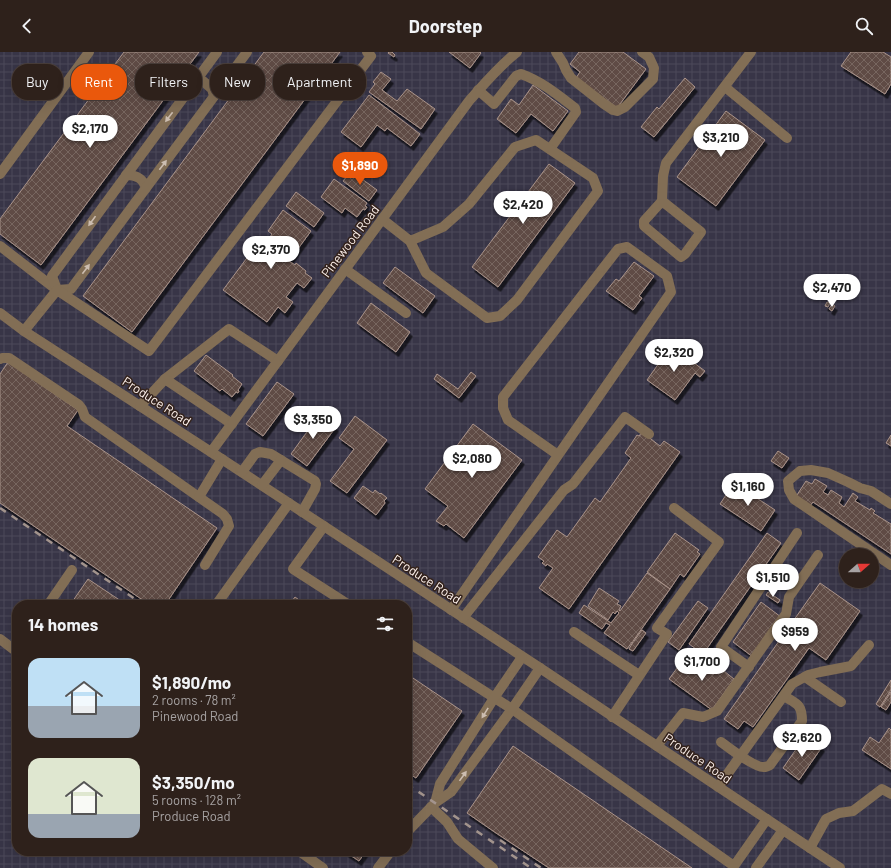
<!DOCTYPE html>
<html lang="en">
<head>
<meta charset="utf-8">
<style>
	:root { --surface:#2e211b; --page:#3a2e28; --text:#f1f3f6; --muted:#a7a3a3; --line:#493e3a; --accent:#ea580c }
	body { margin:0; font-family:Barlow,sans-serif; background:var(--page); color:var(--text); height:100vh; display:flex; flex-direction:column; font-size:15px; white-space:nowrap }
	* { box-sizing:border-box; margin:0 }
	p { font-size:13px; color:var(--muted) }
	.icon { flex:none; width:22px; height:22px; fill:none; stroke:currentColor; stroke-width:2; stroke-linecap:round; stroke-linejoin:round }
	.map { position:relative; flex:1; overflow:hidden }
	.details { position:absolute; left:12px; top:548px; width:400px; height:256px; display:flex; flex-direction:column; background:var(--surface); border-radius:16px; box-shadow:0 4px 16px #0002,0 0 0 1px var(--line) }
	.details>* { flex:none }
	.guide { position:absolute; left:12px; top:12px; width:400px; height:36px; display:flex; gap:8px }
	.needle { width:26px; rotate:69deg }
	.controls { position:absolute; left:839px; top:496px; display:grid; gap:8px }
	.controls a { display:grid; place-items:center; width:40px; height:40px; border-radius:50%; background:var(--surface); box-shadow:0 4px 16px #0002,0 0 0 1px var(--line); font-size:20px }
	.price { position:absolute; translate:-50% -34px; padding:0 9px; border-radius:14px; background:#fff; color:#222; font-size:13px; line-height:26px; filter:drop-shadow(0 1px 2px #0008) }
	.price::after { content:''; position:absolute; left:50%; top:24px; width:12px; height:9px; margin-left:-6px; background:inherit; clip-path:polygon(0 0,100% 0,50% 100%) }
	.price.active { background:var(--accent); color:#fff }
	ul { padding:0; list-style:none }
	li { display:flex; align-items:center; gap:12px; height:100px; padding:0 16px }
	li span { display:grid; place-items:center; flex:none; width:112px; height:80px; border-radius:12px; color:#555 }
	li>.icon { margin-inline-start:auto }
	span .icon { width:48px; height:48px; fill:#fffc; stroke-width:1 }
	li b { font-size:17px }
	h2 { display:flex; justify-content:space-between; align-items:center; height:48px; padding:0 16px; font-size:17px }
	.pill { padding:0 14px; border-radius:16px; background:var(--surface); box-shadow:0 4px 16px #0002,0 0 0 1px var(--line); font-size:14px; line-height:36px }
	.pill.active { background:var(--accent); color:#fff }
	header { display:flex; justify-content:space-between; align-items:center; height:52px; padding:0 16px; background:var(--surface); font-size:18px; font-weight:700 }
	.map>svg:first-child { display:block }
</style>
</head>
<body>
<header><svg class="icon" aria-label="back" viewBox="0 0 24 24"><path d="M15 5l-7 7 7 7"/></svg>Doorstep<svg class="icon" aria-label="search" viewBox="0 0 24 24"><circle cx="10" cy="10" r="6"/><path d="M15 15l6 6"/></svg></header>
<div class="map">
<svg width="891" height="816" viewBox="0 0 891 816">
	<defs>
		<pattern id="industrial-grid" width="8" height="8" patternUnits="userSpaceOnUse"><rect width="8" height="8" fill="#383547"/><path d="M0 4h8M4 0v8" fill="none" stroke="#4c4959"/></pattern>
		<pattern id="building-cross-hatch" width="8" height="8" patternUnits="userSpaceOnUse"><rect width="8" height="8" fill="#5f4c44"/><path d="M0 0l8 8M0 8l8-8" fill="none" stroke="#77665f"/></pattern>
		<filter id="shadow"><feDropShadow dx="2.5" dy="4.5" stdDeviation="0" flood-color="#0009"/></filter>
	</defs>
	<rect width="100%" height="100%" fill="#3e2c24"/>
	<path fill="url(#industrial-grid)" fill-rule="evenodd" d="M0,0h891v816h-891zM846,503h26v26h-26zM17,553h390v246h-390z"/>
	<g fill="url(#building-cross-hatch)" stroke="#aa938a" filter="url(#shadow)">
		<path d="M124,0h75l-158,213 -41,-31v-15z"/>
		<path d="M264,0h76l-208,280 -49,-36z"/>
		<path d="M389,0h3l3,3 -1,2 -6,-4z"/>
		<path d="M449,0h31l1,1 -11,15z"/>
		<path d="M579,0h44l23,17 -29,39 -41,-30 4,-6 -10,-8z"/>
		<path d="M851,0h32l8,5v27l-6,10 -44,-28z"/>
		<path d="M381,20l10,7 -9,11 15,11 10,-12 28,20 -14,20 -52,-37 6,-8 -2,-2z"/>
		<path d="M685,26l10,9 -41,50 -13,-10 16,-20 2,2z"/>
		<path d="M533,33l35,26 -15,20 -22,-17 -15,19 -19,-14 14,-20 8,6z"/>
		<path d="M369,43l51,39 -9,12 -24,-18 -2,3 -8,-6 -16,22 -20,-15z"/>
		<path d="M726,59l39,29 -49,66 -39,-29z"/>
		<path d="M549,112l26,19 -77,104 -26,-20z"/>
		<path d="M351,119l26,19 -8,11 -26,-20z"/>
		<path d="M334,127l33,24 -2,3 2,1 -2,3 -2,-1 -6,8 -12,-9 -3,5 -21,-16z"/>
		<path d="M296,140l28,21 -10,14 -28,-21z"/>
		<path d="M283,158l28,21 -22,30 6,4 1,-2 10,8 -1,2 7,5 -8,10 -7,-5 -11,14 7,5 -8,11 -7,-6 -11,15 -44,-32 38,-51 5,4 6,-9 -4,-3z"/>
		<path d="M634,210l20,14 -15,20 3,2 -9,12 -27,-19 10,-12 3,2z"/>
		<path d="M395,215l40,29 -12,17 -40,-30z"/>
		<path d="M827,250l3,1 -2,4 -3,-1z"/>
		<path d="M371,251l39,29 -14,20 -39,-29z"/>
		<path d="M832,252l3,2 -3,5 -3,-2z"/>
		<path d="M671,294l34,25 -5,6 -5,-4 -20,27 -28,-20z"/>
		<path d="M206,303l27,20 -1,1 10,8 -4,6 1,1 -1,2 -2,-1 -4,5 -10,-8 -2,2 -26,-20z"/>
		<path d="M8,310l70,48 -11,16 150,102 -52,77h-15l-150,-102v-129z"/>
		<path d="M471,320l5,4 -17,22 -25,-19 3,-5 21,15z"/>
		<path d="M277,330l17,12 -31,42 -17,-12z"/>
		<path d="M319,363l17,12 -29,39 -16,-12z"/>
		<path d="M355,364l32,24 -40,53 -17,-12 24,-32 -15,-11z"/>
		<path d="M473,372l49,36 -58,78 -18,-14 -2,2 -8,-5 12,-15 -23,-17z"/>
		<path d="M642,380l18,14 4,-5 16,11 -111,157 -30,-21 14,-20 -6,-4 -1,2 -4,-3 2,-2 -6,-4 19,-27 10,7 28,-39 5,4 31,-44 -6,-5 12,-18 2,1z"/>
		<path d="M891,383v11l-5,-3z"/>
		<path d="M778,399l11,7 -7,10 -11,-7z"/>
		<path d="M815,427l12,7 -4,6 5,3 3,-5 11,7 -3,6 5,4 9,-14 5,4 -3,4 15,9 1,-2 4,3 -2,2 18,11v30l-78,-52 -4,5 -14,-9 11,-17 6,3z"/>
		<path d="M734,431l41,27 -14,21 -41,-27z"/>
		<path d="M363,434l10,7 2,-3 5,4 1,-1 6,5 -3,3 1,2 -9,12 -22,-17z"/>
		<path d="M675,481l24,17 -2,2 3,2 -16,23 -4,-3 -10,15 -23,-17z"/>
		<path d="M767,481l14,10 -78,111 -14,-10z"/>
		<path d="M647,521l23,16 -37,52h1l8,-11 4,3 -13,18 -4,-2 4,-7h-1l-5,7 -23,-16 6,-8 -4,-2 -4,6 -23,-16 5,-8 27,18 8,-10 -2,-2 -2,3 -2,-2 -5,8 -20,-14 6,-10 5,-8 20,13 -2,3 4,2 -2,4 1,1z"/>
		<path d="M88,527l39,26h-57z"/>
		<path d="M820,531l40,28 -34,49 -17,-12 -56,79 -9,-6 -6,8 -14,-10z"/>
		<path d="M768,540l12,8 -2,3 -12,-8z"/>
		<path d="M295,545l11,8h-17z"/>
		<path d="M698,549l10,7 -29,42 -11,-8z"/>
		<path d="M761,550l20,15 -28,40 -20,-15z"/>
		<path d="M686,604l27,19 6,-8 15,12 -22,31 -43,-31z"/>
		<path d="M407,622l55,37 -46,67 -9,-6z"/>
		<path d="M891,628v10l-11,17 -4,-3z"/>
		<path d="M891,640v10l-5,8 -5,-3z"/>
		<path d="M889,676l2,2v39l-29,-19 8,-13 9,6z"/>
		<path d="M806,683l16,12 -23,33 -16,-12z"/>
		<path d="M513,694l179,122h-143l-53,-35 -29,-20z"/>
		<path d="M344,799h22l-7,10z"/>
	</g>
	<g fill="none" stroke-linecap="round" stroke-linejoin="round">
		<g stroke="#826e55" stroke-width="10">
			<path d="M556,0l7,11 3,7 5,8 33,26 9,6 4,1 8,-4 28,-28 1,-11 -5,-11 -7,-5"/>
			<path d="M195,31l8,-2 9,8 2,7"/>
			<path d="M725,35l62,51"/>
			<path d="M478,38l16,14 22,-28 5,-2c20,7 37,21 54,34l1,4 -26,37"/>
			<path d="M0,122l89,-122"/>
			<path d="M126,123c10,0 17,3 20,13"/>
			<path d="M662,149l-18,20v5l37,31 4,-3 16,-22 -39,-31 1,-25 3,-13 85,-111"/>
			<path d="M382,167l28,22 16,32 61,45 13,-2 17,-16 81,-109 -5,-13 -57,-38 -21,7 -46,57 -26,23 -33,14"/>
			<path d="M0,194l57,44 14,-1 176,-237"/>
			<path d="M345,217l61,44"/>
			<path d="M57,238l-5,-14 165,-224"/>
			<path d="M0,261l24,18 187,121 329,216 300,200"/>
			<path d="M24,279l33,-41 92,61 222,-295 -4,-4"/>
			<path d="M0,307l2,-1h7l70,47 3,4 3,8 138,97 4,5 2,7 -24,39"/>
			<path d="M165,327l64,-50 49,32"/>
			<path d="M140,354l25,-27 67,45"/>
			<path d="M211,400l258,-351c16,-18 29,-34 48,-49"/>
			<path d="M242,420l13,-18 5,-2 11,2 44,27 1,3 -1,5 -13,23"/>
			<path d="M262,433l19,-25"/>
			<path d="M199,445l23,-38"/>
			<path d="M891,452l-20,-13 -11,-3 -12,-6 -20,-9 -17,-3 -11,1 -12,10 1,9 5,9 97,66"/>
			<path d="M324,474l-31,43 56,36"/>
			<path d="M48,553l24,-35"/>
			<path d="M216,553l73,-102"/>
			<path d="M451,558l220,-318 -4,-16 -40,-29 -9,2 -115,148v11l5,12 50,35"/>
			<path d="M463,566l101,-128 9,-6 52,-67 24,17"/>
			<path d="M574,580l65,43"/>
			<path d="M0,587l17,13"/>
			<path d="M407,590l105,67 222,157 33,-47"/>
			<path d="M749,615l-28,-20 76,-114"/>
			<path d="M805,625l36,25"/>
			<path d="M612,665l55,-83 -10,-6 62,-86 -45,-34"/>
			<path d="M721,690c8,6 34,26 43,25 1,0 5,-1 6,-2l32,-44c0,-17 -5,-17 -18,-25"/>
			<path d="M657,694l26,-33 20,4 14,-6 69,-97 3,-17 29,-42"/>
			<path d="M718,735l74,-103 16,-9 12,-3 31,-6 18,-21"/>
			<path d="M435,751l5,-19 54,-86 28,-41"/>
			<path d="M431,755l16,15 11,17 35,29"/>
			<path d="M407,780l28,-29 16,-11 61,-83 28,-41"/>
			<path d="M810,796l16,-29 13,-6 14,-2 29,-22 9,5"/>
			<path d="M299,799l24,17"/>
			<path d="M378,816l13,-17"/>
			<path d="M756,816l27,-38"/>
		</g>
		<g stroke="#a3948d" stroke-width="2.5" stroke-dasharray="7 7" stroke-linecap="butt">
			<path d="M0,456l144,97"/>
			<path d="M407,732l124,84"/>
			<path d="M500,788l41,28"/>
		</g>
	</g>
	<defs><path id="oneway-solid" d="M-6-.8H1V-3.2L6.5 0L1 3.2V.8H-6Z"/></defs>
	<g fill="#ccbdb0">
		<use href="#oneway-solid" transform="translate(169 65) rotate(127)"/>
		<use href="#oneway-solid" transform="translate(163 113) rotate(-53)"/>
		<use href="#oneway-solid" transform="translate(92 169) rotate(126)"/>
		<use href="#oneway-solid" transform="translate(86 217) rotate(-53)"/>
		<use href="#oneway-solid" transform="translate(485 661) rotate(122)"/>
		<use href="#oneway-solid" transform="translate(463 724) rotate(-54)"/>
	</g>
	<g text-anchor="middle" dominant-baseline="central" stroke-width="3" stroke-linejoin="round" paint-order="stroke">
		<g font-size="13" fill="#fef2ed" stroke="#33221b">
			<text transform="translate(350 189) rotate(-53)">Pinewood Road</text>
			<text transform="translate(157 349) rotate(33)">Produce Road</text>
			<text transform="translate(427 527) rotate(33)">Produce Road</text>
			<text transform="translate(698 706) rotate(34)">Produce Road</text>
		</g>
	</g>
</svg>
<div class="controls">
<a><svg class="needle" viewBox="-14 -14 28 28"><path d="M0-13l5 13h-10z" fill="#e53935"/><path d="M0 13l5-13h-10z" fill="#a7a3a3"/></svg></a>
</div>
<b class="price" style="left:90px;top:97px">$2,170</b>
<b class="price" style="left:721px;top:106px">$3,210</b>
<b class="price active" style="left:360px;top:134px">$1,890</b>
<b class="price" style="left:523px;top:173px">$2,420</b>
<b class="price" style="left:271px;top:218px">$2,370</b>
<b class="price" style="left:832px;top:256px">$2,470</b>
<b class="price" style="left:674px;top:321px">$2,320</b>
<b class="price" style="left:313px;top:388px">$3,350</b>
<b class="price" style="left:472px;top:427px">$2,080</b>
<b class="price" style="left:748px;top:455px">$1,160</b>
<b class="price" style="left:773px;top:546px">$1,510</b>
<b class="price" style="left:795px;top:600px">$959</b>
<b class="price" style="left:702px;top:630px">$1,700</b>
<b class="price" style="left:802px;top:706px">$2,620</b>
<div class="guide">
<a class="pill">Buy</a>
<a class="pill active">Rent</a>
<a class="pill">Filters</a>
<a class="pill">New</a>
<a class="pill">Apartment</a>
</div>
<section class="details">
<h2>14 homes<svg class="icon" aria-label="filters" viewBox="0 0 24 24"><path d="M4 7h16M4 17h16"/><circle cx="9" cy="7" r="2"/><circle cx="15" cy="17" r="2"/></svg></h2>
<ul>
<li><span style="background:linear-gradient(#bfe0f5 60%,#9aa5b1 0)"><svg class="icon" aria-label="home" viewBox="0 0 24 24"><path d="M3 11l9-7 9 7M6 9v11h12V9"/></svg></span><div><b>$1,890/mo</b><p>2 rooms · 78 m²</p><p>Pinewood Road</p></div></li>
<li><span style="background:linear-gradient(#dfe7d0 70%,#9aa5b1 0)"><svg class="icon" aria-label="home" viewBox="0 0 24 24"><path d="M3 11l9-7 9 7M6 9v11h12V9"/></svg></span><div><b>$3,350/mo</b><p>5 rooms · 128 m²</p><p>Produce Road</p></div></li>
</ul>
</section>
</div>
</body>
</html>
